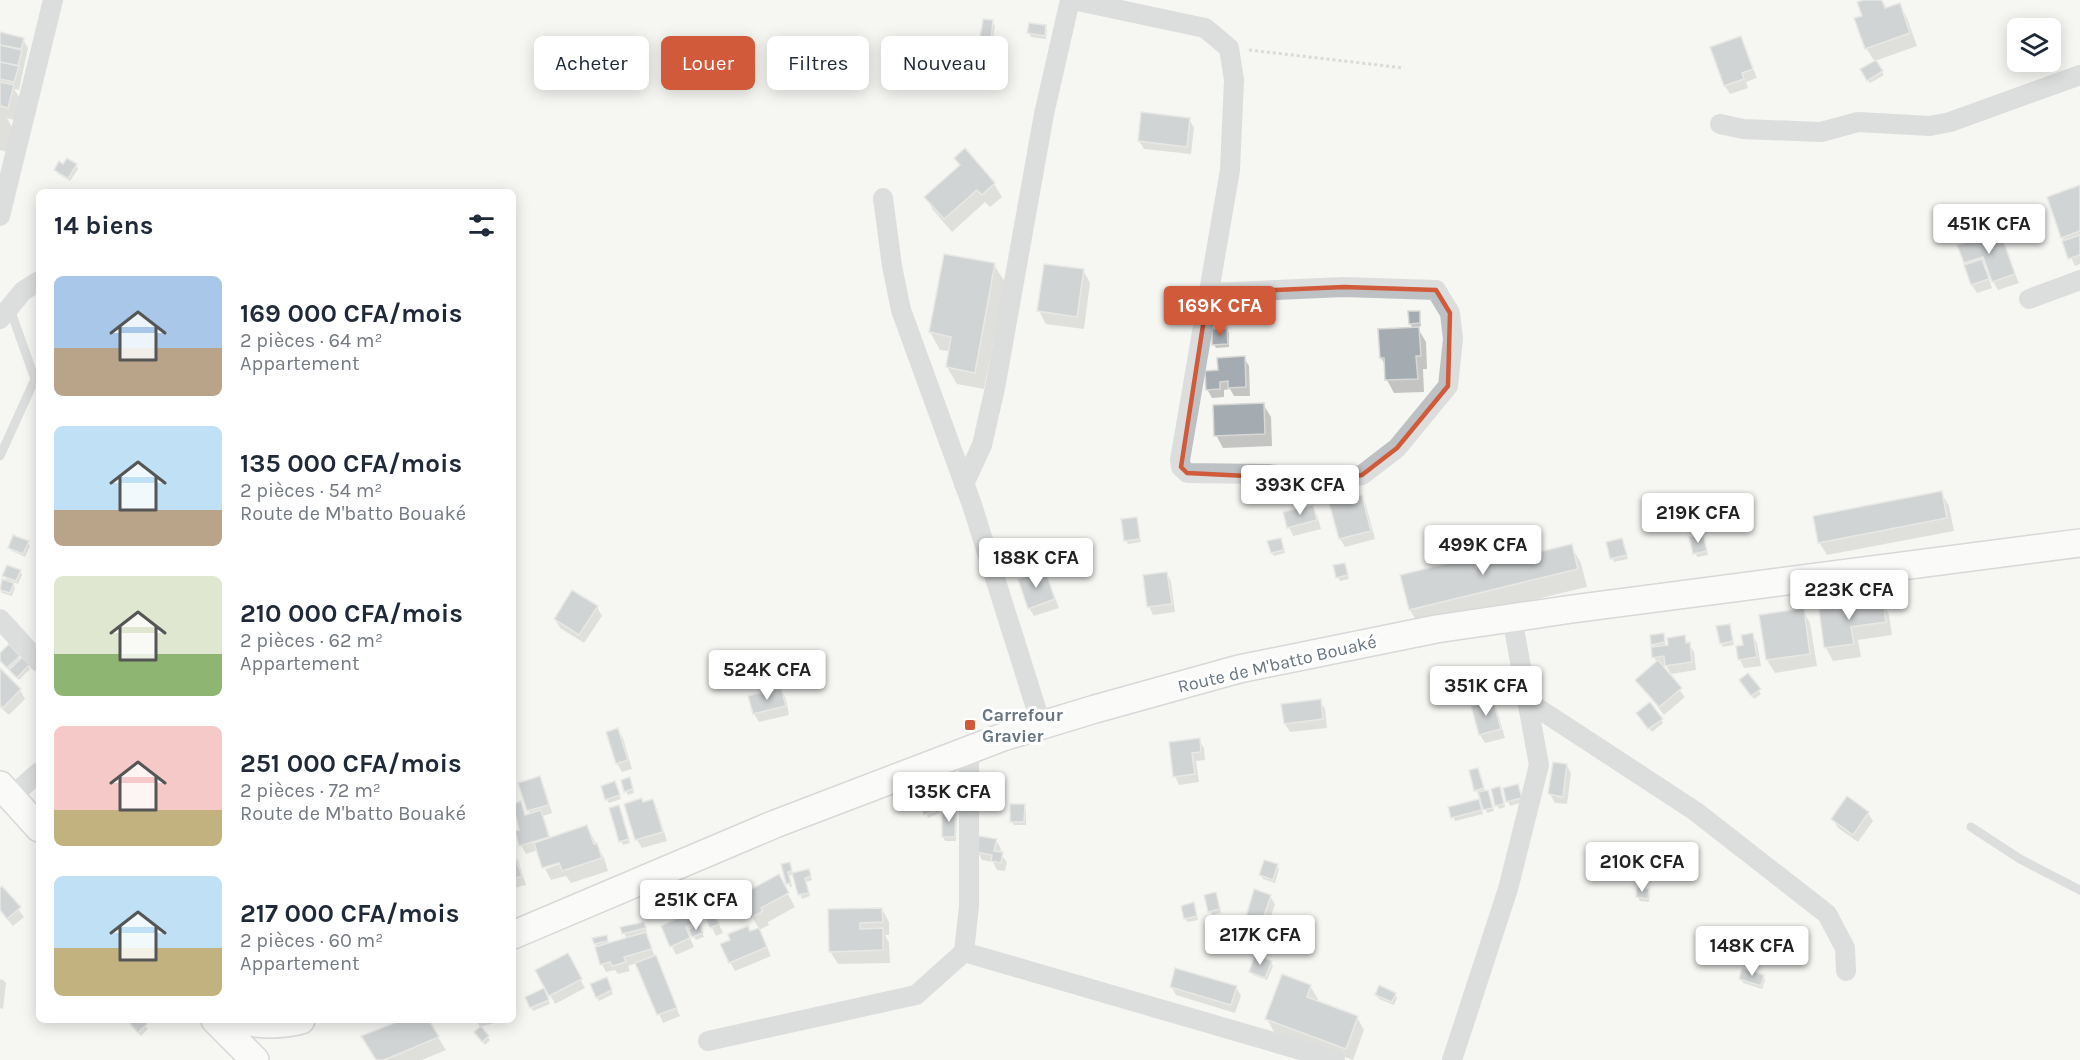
<!DOCTYPE html>
<html lang="fr">
<head>
<meta charset="utf-8">
<style>
	:root { --surface:#fff; --page:#f2f2f3; --text:#1f2937; --muted:#747a83; --accent:#d05a39 }
	body { margin:0; font-family:Karla,sans-serif; background:var(--page); color:var(--text); height:100vh; display:flex; flex-direction:column; font-size:22px; white-space:nowrap }
	* { box-sizing:border-box; margin:0 }
	p { font-size:20px; color:var(--muted) }
	.icon { flex:none; width:33px; height:33px; fill:none; stroke:currentColor; stroke-width:2; stroke-linecap:round; stroke-linejoin:round }
	.map { position:relative; flex:1; overflow:hidden }
	.side { position:absolute; left:36px; top:189px; width:480px; height:834px; display:flex; flex-direction:column; background:var(--surface); border-radius:9px; box-shadow:0 3px 15px #0003 }
	.side>* { flex:none }
	.banner { position:absolute; left:534px; top:36px; width:570px; height:54px; display:flex; gap:12px }
	.tools { position:absolute; left:2007px; top:18px; display:grid; gap:12px }
	.tools a { display:grid; place-items:center; width:54px; height:54px; border-radius:9px; background:var(--surface); box-shadow:0 3px 15px #0003; font-size:30px }
	.price { position:absolute; translate:-50% -51px; padding:0 14px; border-radius:6px; background:#fff; color:#222; font-size:20px; line-height:39px; filter:drop-shadow(0 2px 3px #0008) }
	.price::after { content:''; position:absolute; left:50%; top:36px; width:18px; height:14px; margin-left:-9px; background:inherit; clip-path:polygon(0 0,100% 0,50% 100%) }
	.price.selected { background:var(--accent); color:#fff }
	ul { padding:0; list-style:none }
	li { display:flex; align-items:center; gap:18px; height:150px; padding:0 18px }
	li span { display:grid; place-items:center; flex:none; width:168px; height:120px; border-radius:9px; color:#555 }
	li>.icon { margin-inline-start:auto }
	span .icon { width:72px; height:72px; fill:#fffc; stroke-width:1 }
	li b { font-size:26px }
	h2 { display:flex; justify-content:space-between; align-items:center; height:72px; padding:0 18px; font-size:26px }
	.chip { padding:0 21px; border-radius:9px; background:var(--surface); box-shadow:0 3px 15px #0003; font-size:21px; line-height:54px }
	.chip.selected { background:var(--accent); color:#fff }
	.map>svg:first-child { display:block }
</style>
</head>
<body>
<div class="map">
<svg width="2080" height="1060" viewBox="0 0 2080 1060">
	<rect width="100%" height="100%" fill="#f6f6f3"/>
	<g fill="#0003" fill-rule="evenodd">
		<path d="M1868,0h14l5,9 12,-4 8,13 10,28 -42,15 9,14 -14,8 -8,-13 13,-8 -9,-14 -2,-31z"/>
		<path d="M993,22l2,4 -3,17 -8,-1 -2,-4z"/>
		<path d="M1045,27l2,3 -1,9 -15,-2 -2,-4z"/>
		<path d="M0,34l23,5 5,9 -9,42 -5,-1 7,11 -6,20 -8,-2 6,11 -6,23 -7,-2z"/>
		<path d="M1741,38l16,40 -11,4 2,6 -18,6 -5,-8z"/>
		<path d="M1189,119l5,9 -3,26 -47,-5 -5,-8z"/>
		<path d="M956,158l38,26 8,13 -12,10 -5,-5 -33,30 -19,-22 -7,-13 35,-31z"/>
		<path d="M76,165l2,4 -8,12 -12,-7 -3,-4 9,-4z"/>
		<path d="M2080,187v77l-5,2 -13,-29z"/>
		<path d="M1999,233l20,50 -21,7 -8,-14h-2l4,12 -15,5 -5,-8 -7,-23zM1988,265l3,9h-2l-5,-8z"/>
		<path d="M994,265l11,17 -21,107 -27,-5 -10,-17 3,-16 -10,-1 -10,-18z"/>
		<path d="M1083,270l7,13 -6,46 -38,-5 -7,-13z"/>
		<path d="M1419,312l2,14 -4,1 9,15 1,27h-4l1,23 -30,1 -7,-13 -1,-14 -5,-8 32,-29 -3,-6z"/>
		<path d="M1226,330l3,3v14l-13,1 -2,-4z"/>
		<path d="M1244,358l5,8 1,30h-16l-4,-7 -6,1v7l-12,1 -5,-9 12,-18z"/>
		<path d="M1263,404l8,13 1,29 -49,2 -7,-13z"/>
		<path d="M1941,492l8,14 5,25 -127,24 -8,-13z"/>
		<path d="M1361,496l5,9 9,34 -30,8 -5,-8z"/>
		<path d="M1312,506l5,9 4,14 -28,7 -4,-9z"/>
		<path d="M1136,518l5,24 -13,2 -2,-3z"/>
		<path d="M1691,538l13,1 4,16 -11,2z"/>
		<path d="M1281,539l4,14 -11,3 -2,-3z"/>
		<path d="M1622,539l6,20 -14,3 -7,-19z"/>
		<path d="M27,542l3,4 -5,11 -13,-6 -3,-3z"/>
		<path d="M1571,546l10,17 6,24 -167,40 -10,-17 -8,-34 70,-17 6,9z"/>
		<path d="M1346,568l3,11 -9,2 -2,-4z"/>
		<path d="M20,571l2,4 -4,9 -7,-3 4,7 -3,8 -10,-3 -2,-4 3,-8 5,1 -4,-6z"/>
		<path d="M1045,571l14,37 -25,8 -5,-8z"/>
		<path d="M1167,573l4,9 4,30 -22,3 -4,-9z"/>
		<path d="M1882,602l7,13 3,20 -34,5 3,17 -28,4 -7,-13 -6,-38z"/>
		<path d="M597,607l5,9 -18,27 -24,-15 -5,-9z"/>
		<path d="M1803,610l7,13 7,43 -42,7 -8,-13z"/>
		<path d="M1730,626l4,19 -11,2 -2,-4z"/>
		<path d="M1663,635l3,12 18,-10 10,15 2,18 -25,4 -5,-9 -5,1 24,31 -21,18 -27,-35 20,-17 -3,-6 1,-9 -3,-4z"/>
		<path d="M1752,635l5,8 4,23 -17,2 -4,-8 4,-14z"/>
		<path d="M0,655l19,2 11,12 -11,11 -19,-19z"/>
		<path d="M0,670l20,20 5,9 -16,16 -9,-8z"/>
		<path d="M1748,675l13,19 -7,5 -11,-15z"/>
		<path d="M781,690l5,9 3,16 -30,7 -5,-8 -4,-17z"/>
		<path d="M1320,701l5,8 2,19 -37,4 -5,-8 -2,-19z"/>
		<path d="M1492,701l5,9 8,28 -20,5 -5,-8 -7,-28z"/>
		<path d="M1640,717l21,2 2,4 -11,9z"/>
		<path d="M618,730l5,8 9,31 -10,3 -5,-9z"/>
		<path d="M1199,740l5,8 1,12 -9,1 3,21 -20,3 -4,-9z"/>
		<path d="M1567,765l4,9 -4,30 -12,-1 -5,-9z"/>
		<path d="M1480,773l5,19 4,3 5,16 -7,2 -7,-20 -2,1 -2,-4z"/>
		<path d="M539,778l5,8 8,27 -9,3 8,23 36,-12 17,31 4,13 -37,12 -5,-7 -15,4 -6,-11 22,-7 -1,-3 -22,7v2l-6,-18 -12,4 -5,-9v-14l-8,-26 7,-2 6,13 5,-1 -3,-5z"/>
		<path d="M631,783l3,10 -6,2 -2,-4z"/>
		<path d="M1518,786l5,16 -13,4 -6,-16z"/>
		<path d="M617,787l4,12 -12,4 -2,-4z"/>
		<path d="M1501,792l4,15 -6,2 -2,-4z"/>
		<path d="M935,799l5,14 -12,5 -8,-18z"/>
		<path d="M653,801l4,8 10,32 -25,7 -5,-8 -11,-35z"/>
		<path d="M1480,804l3,10 -28,7 -5,-13z"/>
		<path d="M1024,806l2,4v15h-12l-3,-4z"/>
		<path d="M620,811l10,32 -7,2 -2,-4z"/>
		<path d="M955,811l2,4 -1,26h-11l-2,-4z"/>
		<path d="M1868,813l5,8 -15,21 -20,-14 -5,-9z"/>
		<path d="M996,840l5,9 -1,4 7,9 -2,9 -8,-1 -4,-8 -11,-2 -4,-8z"/>
		<path d="M513,851l5,9 8,25 -13,3z"/>
		<path d="M783,865l8,2 2,7h17l2,6 -6,2 4,14 -8,3 -8,-25 -5,2 3,11h-2z"/>
		<path d="M1277,865l2,4 -4,14 -12,-4 -2,-4z"/>
		<path d="M778,876l17,31 -27,15 1,3 -10,5 12,26 -36,15 -5,-9 20,-29 9,-4 -18,-32z"/>
		<path d="M2,888l22,29 -11,9 -13,-15v-21z"/>
		<path d="M694,889l11,6 18,38 -7,3z"/>
		<path d="M1648,890l2,4 -1,8 -9,-1 -2,-4z"/>
		<path d="M1206,896l11,1 4,16 -9,2z"/>
		<path d="M1270,896l5,8 -8,26 -15,-4 -5,-9z"/>
		<path d="M1182,907l13,1 3,12 -11,2z"/>
		<path d="M882,909l7,13v13h-4l4,8 1,20 -52,1 -8,-13 -1,-40z"/>
		<path d="M697,916l6,14 -2,1 3,6 -8,3 -3,-5 -4,1 5,11 -18,8 -13,-28z"/>
		<path d="M644,923l3,9 -2,1 35,83 -17,7 -26,-60 -9,3 2,5 -12,3 -3,-4 -9,2 -4,-8 -8,-25 12,-3 3,8 18,-5 -5,-10z"/>
		<path d="M567,955l18,33 -30,16 -5,-9z"/>
		<path d="M1271,962l2,4 -6,14 -14,-5 -2,-3z"/>
		<path d="M1763,976l2,4 -3,9 -19,-6 -2,-4z"/>
		<path d="M0,979l3,1 3,3 -3,26 -3,-1z"/>
		<path d="M608,983l5,11 -14,7 -2,-4z"/>
		<path d="M1171,986l65,1 5,9 -6,17 -59,-18z"/>
		<path d="M1310,986l8,13 -1,3 40,15 7,13 -11,30 -79,-28 -7,-13z"/>
		<path d="M545,994l5,10 -17,7 -2,-4z"/>
		<path d="M1395,994l2,4 -3,7 -15,-6 -3,-4z"/>
		<path d="M130,1020h10l8,9 -7,7 -11,-11z"/>
		<path d="M406,1020h21l19,30 -24,10h-45z"/>
		<path d="M476,1020h17l1,3 -14,4z"/>
		<path d="M478,1036l10,1 2,3 -5,5z"/>
	</g>
	<g fill="#a5acb1" stroke="#d7d7d6" stroke-width="1.5">
		<path d="M1863,0h19l3,8 15,-5 10,30 -45,16 -11,-31 8,-2 -5,-14z"/>
		<path d="M983,19l10,1 -2,20 -11,-2z"/>
		<path d="M1029,23l17,2 -1,11 -18,-3z"/>
		<path d="M0,32l24,6 -3,11 -21,-4z"/>
		<path d="M1741,36l12,33 -11,4 2,6 -20,7 -14,-39z"/>
		<path d="M0,45l22,5 -4,16 -18,-4z"/>
		<path d="M1876,60l7,11 -16,10 -7,-12z"/>
		<path d="M0,62l19,4 -5,16 -14,-3z"/>
		<path d="M0,82l14,3 -6,23 -8,-2z"/>
		<path d="M1141,112l49,6 -3,29 -49,-6z"/>
		<path d="M965,148l30,35 -13,12 -5,-5 -33,29 -20,-22 36,-32 -6,-7z"/>
		<path d="M67,158l10,6 -9,15 -14,-9 5,-9 4,3z"/>
		<path d="M2080,185v46l-19,7 -14,-41z"/>
		<path d="M2000,231l15,43 -23,8 -9,-25 -19,6 -7,-18z"/>
		<path d="M2080,235v20l-12,4 -6,-18z"/>
		<path d="M944,254l51,9 -20,110 -29,-6 5,-30 -22,-5z"/>
		<path d="M1982,259l7,20 -18,6 -7,-20z"/>
		<path d="M1044,264l40,5 -7,48 -40,-6z"/>
		<path d="M1408,311h12v12l-11,1z"/>
		<path d="M1419,327l2,29h-5l2,23 -33,1 -1,-22h-4l-2,-29z"/>
		<path d="M1227,328l1,16 -16,1v-16z"/>
		<path d="M1245,356l1,31 -18,1v-7l-8,1v7l-14,1 -1,-19 13,-1 -1,-12z"/>
		<path d="M1264,403l1,31 -51,2 -1,-31z"/>
		<path d="M1942,491l5,27 -129,25 -5,-27z"/>
		<path d="M1362,495l9,36 -32,8 -10,-36z"/>
		<path d="M1313,505l4,15 -30,8 -4,-16z"/>
		<path d="M1137,517l3,22 -16,2 -3,-22z"/>
		<path d="M1703,534l4,17 -14,3 -4,-17z"/>
		<path d="M13,535l16,6 -6,13 -15,-6z"/>
		<path d="M1281,538l3,12 -13,3 -4,-12z"/>
		<path d="M1622,538l5,17 -17,4 -4,-17z"/>
		<path d="M1572,544l6,25 -169,41 -9,-35 73,-18 3,10z"/>
		<path d="M1345,563l3,12 -12,3 -3,-13z"/>
		<path d="M7,565l14,5 -5,11 -14,-5z"/>
		<path d="M1045,570l10,29 -27,10 -10,-30z"/>
		<path d="M1167,572l5,32 -25,3 -4,-32z"/>
		<path d="M2,579l12,4 -4,10 -10,-3z"/>
		<path d="M572,590l26,16 -19,29 -25,-16z"/>
		<path d="M1883,600l3,22 -35,5 3,17 -30,4 -5,-39z"/>
		<path d="M1804,608l6,46 -44,6 -7,-45z"/>
		<path d="M1730,624l3,17 -13,3 -4,-18z"/>
		<path d="M1664,633l1,9 -14,3 -1,-10z"/>
		<path d="M1753,633l4,24 -19,3 -2,-14 7,-1 -2,-10z"/>
		<path d="M1685,635l1,8 4,-1 2,20 -27,4 -1,-10 -12,2 -1,-11 17,-2 -1,-7z"/>
		<path d="M9,644l11,12 -13,12 -7,-7v-8z"/>
		<path d="M22,657l7,8 -12,13 -8,-8z"/>
		<path d="M1658,660l24,28 -23,19 -24,-27z"/>
		<path d="M0,668l21,21 -18,19 -3,-3z"/>
		<path d="M1748,673l13,16 -10,7 -12,-16z"/>
		<path d="M781,688l5,18 -33,8 -5,-18z"/>
		<path d="M1321,699l2,20 -39,5 -3,-20z"/>
		<path d="M1493,700l8,29 -22,6 -8,-29z"/>
		<path d="M1650,702l13,17 -15,10 -12,-16z"/>
		<path d="M618,728l10,32 -12,4 -10,-32z"/>
		<path d="M1200,738l1,14 -9,1 3,21 -22,3 -4,-35z"/>
		<path d="M1553,762l14,2 -4,33 -15,-3z"/>
		<path d="M1478,768l6,20 -10,3 -5,-21z"/>
		<path d="M540,776l9,29 -22,6 -9,-28z"/>
		<path d="M630,777l3,12 -9,3 -3,-12z"/>
		<path d="M615,781l5,14 -15,5 -4,-14z"/>
		<path d="M1518,784l4,14 -16,4 -3,-14z"/>
		<path d="M1500,786l4,18 -9,2 -4,-17z"/>
		<path d="M1488,790l5,18 -10,2 -5,-18z"/>
		<path d="M934,794l5,15 -15,6 -6,-16z"/>
		<path d="M1847,796l22,16 -16,23 -22,-16z"/>
		<path d="M642,798l1,4 10,-3 10,33 -28,8 -11,-36z"/>
		<path d="M1479,799l3,11 -31,8 -3,-11z"/>
		<path d="M521,801l4,14 16,-5 8,27 -30,9 -4,-15 4,-1 -6,-26z"/>
		<path d="M1010,804h15l-1,18h-14z"/>
		<path d="M619,805l10,34 -10,3 -10,-34z"/>
		<path d="M942,809h14l-1,28h-13z"/>
		<path d="M587,825l7,19 3,-1 5,15 -40,13 -3,-8 -17,5 -8,-25z"/>
		<path d="M979,836l18,3 -3,12 9,1 -2,11 -10,-2 1,-6 -16,-3z"/>
		<path d="M513,850l9,26 -9,3z"/>
		<path d="M1264,860l14,4 -5,16 -14,-5z"/>
		<path d="M790,862l2,9 -4,1 3,11 -5,1 -5,-20z"/>
		<path d="M809,869l2,7 -6,2 4,15 -11,2 -6,-22z"/>
		<path d="M779,874l10,19 -28,15 2,3 -12,7 -12,-22z"/>
		<path d="M701,884l18,40 -9,4 -18,-39z"/>
		<path d="M2,886l19,21 -14,12 -7,-9v-22z"/>
		<path d="M1637,887l12,2 -1,10 -12,-2z"/>
		<path d="M1254,889l17,6 -9,27 -16,-5z"/>
		<path d="M1216,892l4,17 -12,3 -4,-17z"/>
		<path d="M1194,902l3,14 -13,3 -3,-13z"/>
		<path d="M692,906l8,15 -14,6 4,11 -20,9 -9,-21 20,-9 -3,-5z"/>
		<path d="M882,908l1,14 -23,1v6l23,-1v22l-54,2 -1,-43z"/>
		<path d="M644,922l2,6 -24,6 -2,-7z"/>
		<path d="M699,924l4,9 -11,4 -4,-8z"/>
		<path d="M748,926l2,5 9,-3 8,19 -38,16 -9,-19 10,-4 -2,-6z"/>
		<path d="M646,932l6,17 -28,8 2,5 -14,4 -2,-4 -10,3 -5,-18z"/>
		<path d="M607,935l1,6 -14,3 -2,-6z"/>
		<path d="M568,953l14,26 -33,17 -14,-26z"/>
		<path d="M1255,954l17,7 -7,17 -16,-6z"/>
		<path d="M656,955l21,53 -20,7 -22,-52z"/>
		<path d="M1175,968l62,18 -6,19 -61,-18z"/>
		<path d="M1742,968l22,7 -3,11 -22,-7z"/>
		<path d="M1282,974l29,11 -4,12 51,19 -12,33 -81,-30z"/>
		<path d="M607,977l5,13 -16,8 -6,-14z"/>
		<path d="M1379,985l17,8 -4,9 -17,-7z"/>
		<path d="M544,988l5,12 -19,8 -5,-11z"/>
		<path d="M127,1020h16l4,4 -9,9z"/>
		<path d="M402,1020h27l10,17 -55,23h-8l-15,-24z"/>
		<path d="M481,1026l8,10 -7,6 -8,-10z"/>
	</g>
	<g fill="none" stroke-linecap="round" stroke-linejoin="round">
		<g stroke="#b0b5b9" stroke-width="30">
			<g id="secondary">
				<path d="M0,785l39,43"/>
				<path d="M513,935l262,-111 228,-87 92,-28 144,-40 197,-40 136,-20 508,-66"/>
				<path d="M215,1020l40,40"/>
				<path d="M238,1020c22,5 41,6 63,0"/>
			</g>
		</g>
		<path stroke="#b7babc" stroke-width="3" stroke-dasharray="3 3" stroke-linecap="butt" d="M1249,50l155,18"/>
		<g stroke="#bdc1c4" stroke-width="9">
			<path d="M0,456l35,-77 -25,-70"/>
			<path d="M1971,827l49,32 60,31"/>
		</g>
		<g stroke="#bdc1c4" stroke-width="20">
			<path d="M1073,0l132,28 24,20 5,32 -4,90 -50,290 1,7 6,6 81,1 60,6 34,-5 35,-27 51,-62 5,-47 -3,-26 -14,-23 -92,-3 -136,6"/>
			<path d="M1720,124l23,5 78,3 37,-10 72,4 20,-4 130,-47"/>
			<path d="M883,198l9,68 9,44 71,195 69,219"/>
			<path d="M0,216l53,-216"/>
			<path d="M2029,299l51,-19"/>
			<path d="M0,319l23,-28 16,-10"/>
			<path d="M964,484l18,-39 13,-57 49,-274 26,-114"/>
			<path d="M0,619l39,43"/>
			<path d="M1527,701l168,110 132,103 18,34 1,23"/>
			<path d="M11,797l28,-25"/>
			<path d="M964,952l371,108"/>
			<path d="M708,1041l208,-46 48,-43 5,-46v-156"/>
			<path d="M1452,1060l56,-171 31,-124 -27,-147"/>
		</g>
		<use href="#secondary" stroke="#fff" stroke-width="27"/>
	</g>
	<path d="M0 0H2080V1060H0ZM1344,287l92,3 14,23 -2,73 -51,62 -35,27 -34,5 -141,-7 -6,-6 27,-174z" fill="#f6f6f3" fill-opacity=".55" fill-rule="evenodd"/>
	<path fill="none" stroke="#d05a39" stroke-width="4.5" stroke-linejoin="round" d="M1344,287l92,3 14,23 -2,73 -51,62 -35,27 -34,5 -141,-7 -6,-6 27,-174z"/>
	<rect fill="#d05a39" stroke="#fff" stroke-width="2" x="964" y="719" width="12" height="12" rx="3"/>
	<g text-anchor="middle" dominant-baseline="central" stroke-width="6" stroke-linejoin="round" paint-order="stroke">
		<g font-size="18" fill="#687681" stroke="#fff">
			<text transform="translate(1277 664) rotate(-13)">Route de M'batto Bouaké</text>
		</g>
		<g font-size="18" font-weight="bold" fill="#687681" stroke="#fff" text-anchor="start">
			<text x="982" y="715">Carrefour<tspan x="982" dy="21">Gravier</tspan></text>
		</g>
	</g>
</svg>
<div class="tools">
<a><svg class="icon" aria-label="layers" viewBox="0 0 24 24"><path d="M12 4l9 5-9 5-9-5zM3 14l9 5 9-5"/></svg></a>
</div>
<b class="price" style="left:1989px;top:255px">451K CFA</b>
<b class="price selected" style="left:1220px;top:337px">169K CFA</b>
<b class="price" style="left:1300px;top:516px">393K CFA</b>
<b class="price" style="left:1698px;top:544px">219K CFA</b>
<b class="price" style="left:1483px;top:576px">499K CFA</b>
<b class="price" style="left:1036px;top:589px">188K CFA</b>
<b class="price" style="left:1849px;top:621px">223K CFA</b>
<b class="price" style="left:767px;top:701px">524K CFA</b>
<b class="price" style="left:1486px;top:717px">351K CFA</b>
<b class="price" style="left:949px;top:823px">135K CFA</b>
<b class="price" style="left:1642px;top:893px">210K CFA</b>
<b class="price" style="left:696px;top:931px">251K CFA</b>
<b class="price" style="left:1260px;top:966px">217K CFA</b>
<b class="price" style="left:1752px;top:977px">148K CFA</b>
<div class="banner">
<a class="chip">Acheter</a>
<a class="chip selected">Louer</a>
<a class="chip">Filtres</a>
<a class="chip">Nouveau</a>
</div>
<section class="side">
<h2>14 biens<svg class="icon" aria-label="filters" viewBox="0 0 24 24"><path d="M4 7h16M4 17h16"/><circle cx="9" cy="7" r="2"/><circle cx="15" cy="17" r="2"/></svg></h2>
<ul>
<li><span style="background:linear-gradient(#a9c7e8 60%,#b9a48a 0)"><svg class="icon" aria-label="home" viewBox="0 0 24 24"><path d="M3 11l9-7 9 7M6 9v11h12V9"/></svg></span><div><b>169 000 CFA/mois</b><p>2 pièces · 64 m²</p><p>Appartement</p></div></li>
<li><span style="background:linear-gradient(#bfe0f5 70%,#b9a48a 0)"><svg class="icon" aria-label="home" viewBox="0 0 24 24"><path d="M3 11l9-7 9 7M6 9v11h12V9"/></svg></span><div><b>135 000 CFA/mois</b><p>2 pièces · 54 m²</p><p>Route de M'batto Bouaké</p></div></li>
<li><span style="background:linear-gradient(#dfe7d0 65%,#8fb573 0)"><svg class="icon" aria-label="home" viewBox="0 0 24 24"><path d="M3 11l9-7 9 7M6 9v11h12V9"/></svg></span><div><b>210 000 CFA/mois</b><p>2 pièces · 62 m²</p><p>Appartement</p></div></li>
<li><span style="background:linear-gradient(#f6c9c9 70%,#c2b280 0)"><svg class="icon" aria-label="home" viewBox="0 0 24 24"><path d="M3 11l9-7 9 7M6 9v11h12V9"/></svg></span><div><b>251 000 CFA/mois</b><p>2 pièces · 72 m²</p><p>Route de M'batto Bouaké</p></div></li>
<li><span style="background:linear-gradient(#bfe0f5 60%,#c2b280 0)"><svg class="icon" aria-label="home" viewBox="0 0 24 24"><path d="M3 11l9-7 9 7M6 9v11h12V9"/></svg></span><div><b>217 000 CFA/mois</b><p>2 pièces · 60 m²</p><p>Appartement</p></div></li>
</ul>
</section>
</div>
</body>
</html>
